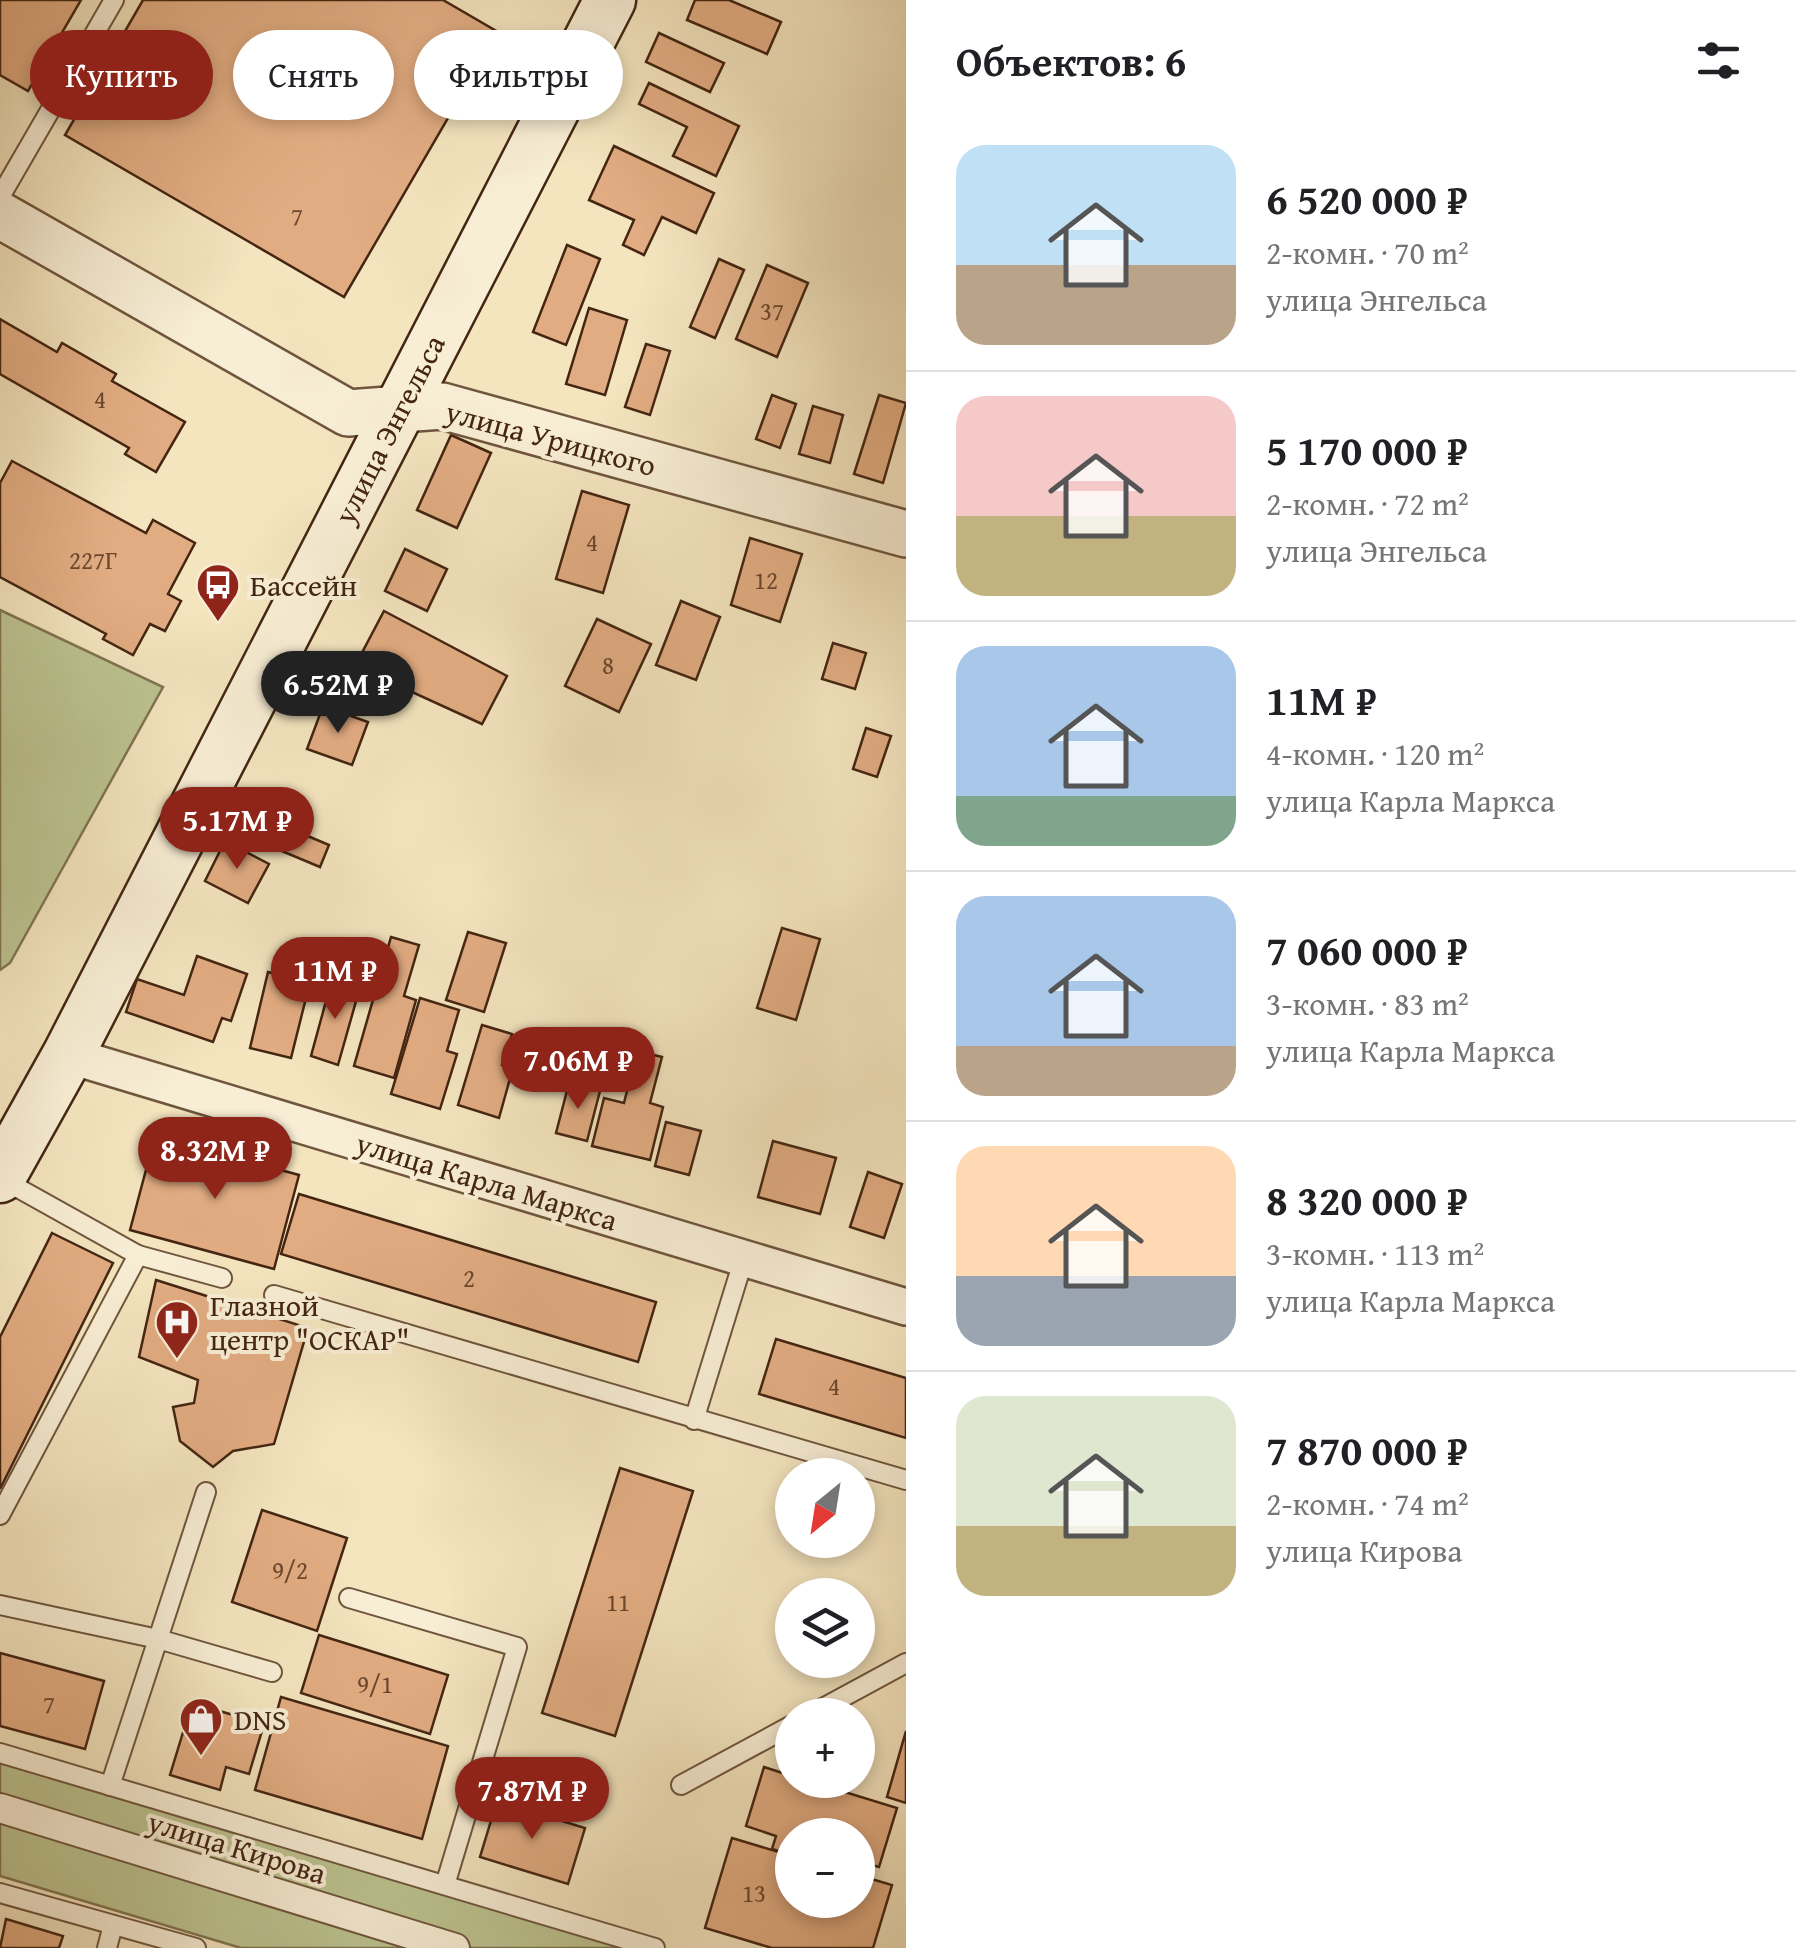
<!DOCTYPE html>
<html lang="ru">
<head>
<meta charset="utf-8">
<style>
	:root { --surface:#fff; --page:#f6f6f6; --text:#202124; --muted:#757577; --line:#e0e0e0; --accent:#8f2418 }
	body { margin:0; font-family:"Gentium Book Plus",serif; background:var(--page); color:var(--text); height:100vh; display:flex; flex-direction:column; font-size:38px; white-space:nowrap }
	* { box-sizing:border-box; margin:0 }
	p { font-size:32px; color:var(--muted) }
	.icon { flex:none; width:55px; height:55px; fill:none; stroke:currentColor; stroke-width:2; stroke-linecap:round; stroke-linejoin:round }
	.map { position:relative; flex:1; overflow:hidden }
	.drawer { display:flex; flex-direction:column; background:var(--surface); width:890px }
	.drawer>* { flex:none }
	.guide { position:absolute; left:30px; top:30px; width:725px; height:90px; display:flex; gap:20px }
	.needle { width:65px; rotate:210deg }
	.fabs { position:absolute; left:775px; top:1458px; display:grid; gap:20px }
	.fabs a { display:grid; place-items:center; width:100px; height:100px; border-radius:50%; background:var(--surface); box-shadow:0 5px 15px #0003; font-size:50px }
	.price { position:absolute; translate:-50% -85px; padding:0 22px; border-radius:35px; background:var(--accent); color:#fff; font-size:32px; line-height:65px; filter:drop-shadow(0 2px 5px #0008) }
	.price::after { content:''; position:absolute; left:50%; top:60px; width:30px; height:22px; margin-left:-15px; background:inherit; clip-path:polygon(0 0,100% 0,50% 100%) }
	.price.on { background:#222; color:#fff }
	ul { padding:0; list-style:none }
	li { display:flex; align-items:center; gap:30px; height:250px; padding:0 50px }
	li+li { border-top:2px solid var(--line) }
	li span { display:grid; place-items:center; flex:none; width:280px; height:200px; border-radius:30px; color:#555 }
	li>.icon { margin-inline-start:auto }
	span .icon { width:120px; height:120px; fill:#fffc; stroke-width:1 }
	li b { font-size:42px }
	h2 { display:flex; justify-content:space-between; align-items:center; height:120px; padding:0 50px; font-size:42px }
	.pill { padding:0 35px; border-radius:45px; background:var(--surface); box-shadow:0 5px 15px #0003; font-size:35px; line-height:90px }
	.pill.on { background:var(--accent); color:#fff }
	main { display:flex; flex:1; min-height:0 }
	.map>svg:first-child { display:block }
</style>
</head>
<body>
<main>
<div class="map">
<svg width="906" height="1948" viewBox="0 0 906 1948">
	<rect width="100%" height="100%" fill="#f4e5bf"/>
	<filter id="stains"><feTurbulence type="fractalNoise" baseFrequency=".002" numOctaves="4"/><feColorMatrix values="0 0 0 0 .2 0 0 0 0 .09 0 0 0 0 .02 0 0 0 .5 -.17"/></filter>
	<radialGradient id="worn" r=".72"><stop offset=".6" stop-color="#630" stop-opacity="0"/><stop offset="1" stop-color="#630" stop-opacity=".3"/></radialGradient>
	<g fill="#bcc491" stroke="#807452" stroke-width="2.5">
		<path d="M0,610l163,77 -153,276 -10,7z"/>
		<path d="M0,1762l635,186h-394l-241,-72z"/>
	</g>
	<g fill="#e2ac82" stroke="#432512" stroke-width="2.5">
		<path d="M0,0h81l-53,91 -28,-16z"/>
		<path d="M143,0h300l55,32 -154,265 -279,-162z"/>
		<path d="M695,0h34l52,22 -14,32 -80,-34z"/>
		<path d="M659,33l65,30 -14,29 -64,-30z"/>
		<path d="M649,83l90,43 -23,50 -43,-20 14,-29 -48,-23z"/>
		<path d="M614,146l100,47 -18,40 -34,-16 -18,38 -21,-10 11,-25 -45,-20z"/>
		<path d="M567,245l33,14 -34,86 -33,-13z"/>
		<path d="M719,259l25,11 -29,68 -25,-11z"/>
		<path d="M767,265l41,18 -31,74 -41,-18z"/>
		<path d="M589,308l38,12 -22,75 -39,-11z"/>
		<path d="M0,319l57,33 5,-9 54,31 -4,7 73,41 -29,50 -31,-18 4,-6 -129,-74z"/>
		<path d="M646,344l24,7 -20,64 -25,-8z"/>
		<path d="M772,395l24,9 -16,44 -24,-9z"/>
		<path d="M879,395l27,8 -23,80 -29,-9z"/>
		<path d="M813,406l30,9 -13,48 -31,-9z"/>
		<path d="M451,435l40,18 -34,75 -40,-18z"/>
		<path d="M12,461l134,72 7,-13 42,23 -27,51 13,7 -16,30 -15,-7 -17,31 -30,-16 3,-5 -106,-57v-94z"/>
		<path d="M582,491l47,14 -26,88 -47,-14z"/>
		<path d="M750,538l52,16 -22,68 -49,-17z"/>
		<path d="M405,549l42,20 -20,42 -42,-20z"/>
		<path d="M681,601l39,16 -24,63 -40,-15z"/>
		<path d="M384,611l123,65 -25,48 -127,-58z"/>
		<path d="M597,619l54,25 -32,68 -54,-26z"/>
		<path d="M833,643l33,10 -11,36 -33,-10z"/>
		<path d="M323,706l45,16 -16,43 -45,-16z"/>
		<path d="M866,728l25,8 -14,41 -24,-8z"/>
		<path d="M240,796l48,20 -4,10 45,19 -9,22 -93,-39z"/>
		<path d="M225,841l44,23 -21,39 -43,-22z"/>
		<path d="M782,928l38,11 -24,81 -39,-12z"/>
		<path d="M468,932l38,11 -22,69 -38,-12z"/>
		<path d="M391,937l28,8 -15,51 12,4 -22,78 -40,-12z"/>
		<path d="M197,956l50,18 -16,47 -9,-3 -9,24 -87,-30 11,-33 47,16z"/>
		<path d="M268,972l42,10 -19,76 -41,-10z"/>
		<path d="M332,979l28,8 -22,78 -27,-9z"/>
		<path d="M420,998l39,12 -12,41 10,3 -17,55 -49,-15z"/>
		<path d="M482,1025l30,9 -10,31 11,3 -14,50 -41,-13z"/>
		<path d="M543,1031l22,6 -11,37 -21,-6z"/>
		<path d="M637,1051l25,6 -12,46 13,4 -13,53 -58,-14 12,-48 20,5z"/>
		<path d="M569,1083l31,8 -13,50 -31,-8z"/>
		<path d="M666,1122l35,9 -12,44 -34,-9z"/>
		<path d="M155,1136l144,39 -25,94 -144,-39z"/>
		<path d="M773,1141l63,17 -16,56 -62,-17z"/>
		<path d="M868,1172l34,12 -18,54 -34,-11z"/>
		<path d="M299,1194l357,108 -18,60 -357,-108z"/>
		<path d="M52,1233l61,30 -113,226v-152z"/>
		<path d="M156,1280l152,48 -34,116 -41,7 -20,16 -33,-26 -7,-34 21,-4 4,-23 -59,-23z"/>
		<path d="M776,1339l130,39v60l-147,-44z"/>
		<path d="M620,1468l73,23 -78,245 -73,-23z"/>
		<path d="M262,1510l85,28 -30,93 -85,-29z"/>
		<path d="M319,1635l129,40 -18,59 -129,-41z"/>
		<path d="M0,1653l104,28 -19,68 -85,-23z"/>
		<path d="M281,1697l167,49 -26,93 -167,-49z"/>
		<path d="M192,1703l72,21 -15,50 -23,-7 -6,23 -50,-15z"/>
		<path d="M906,1731v72l-19,-6z"/>
		<path d="M764,1767l28,9v4h14l91,28 -18,59 -21,-6v-26h-66v20l-20,-6 4,-13 -30,-10z"/>
		<path d="M497,1801l88,27 -17,56 -88,-27z"/>
		<path d="M732,1838l60,18v44h66v-25l34,10 -19,63h-101l-67,-20z"/>
		<path d="M6,1919l57,17 -4,12h-59z"/>
	</g>
	<g fill="none" stroke-linecap="round" stroke-linejoin="round">
		<g stroke="#6f553d" stroke-width="22">
			<g id="service">
				<path d="M0,197l114,-197"/>
				<path d="M0,1178l138,77 84,23"/>
				<path d="M274,1295l632,185"/>
				<path d="M694,1420l50,-162"/>
				<path d="M0,1515l138,-260"/>
				<path d="M349,1598l168,49 -72,238"/>
				<path d="M0,1605l158,34 114,33"/>
				<path d="M810,1715l96,-52"/>
				<path d="M0,1753l655,195"/>
				<path d="M681,1785l111,-60"/>
				<path d="M110,1786l96,-294"/>
				<path d="M0,1893l196,55"/>
				<path d="M107,1948l6,-23"/>
			</g>
		</g>
		<g stroke="#6f553d" stroke-width="32">
			<path id="pedestrian" d="M0,1808l455,140"/>
		</g>
		<g stroke="#6f553d" stroke-width="40">
			<path id="minor" d="M68,1055l838,252"/>
		</g>
		<g stroke="#6f553d" stroke-width="50">
			<path id="tertiary" d="M0,215l348,198 94,-7 464,128"/>
		</g>
		<g stroke="#432512" stroke-width="55">
			<path id="secondary" d="M0,1177l68,-122 542,-1055"/>
		</g>
		<use href="#service" stroke="#f8eed5" stroke-width="18"/>
		<use href="#pedestrian" stroke="#f8eed5" stroke-width="28"/>
		<use href="#minor" stroke="#f8eed5" stroke-width="35"/>
		<use href="#tertiary" stroke="#f8eed5" stroke-width="45"/>
		<use href="#secondary" stroke="#f8eed5" stroke-width="50"/>
	</g>
	<defs>
		<g id="bus-pin" transform="scale(2.25)"><path d="M0 17L-7.5 6A9.5 9.5 0 1 1 7.5 6Z" fill="#8f2418" stroke="#f8eed5"/><path d="M-5-6H5V4H4V6H2V4H-2V6H-4V4H-5ZM-3.5-4V0h7V-4ZM-3.5 1.2v1.5H-2V1.2ZM2 1.2v1.5H3.5V1.2Z" fill="#fff"/></g>
		<g id="hospital-pin" transform="scale(2.25)"><path d="M0 17L-7.5 6A9.5 9.5 0 1 1 7.5 6Z" fill="#8f2418" stroke="#f8eed5"/><path d="M-5-5h3v3.5h4V-5h3V5h-3V1.5h-4V5h-3Z" fill="#fff"/></g>
		<g id="shop-pin" transform="scale(2.25)"><path d="M0 17L-7.5 6A9.5 9.5 0 1 1 7.5 6Z" fill="#8f2418" stroke="#f8eed5"/><path d="M-5-2.5h2.3a2.7 3.5 0 0 1 5.4 0H5L5.5 6h-11ZM-1.5-2.5h3a1.5 2.3 0 0 0-3 0Z" fill="#fff"/></g>
	</defs>
	<g fill-rule="evenodd">
		<use href="#bus-pin" x="218" y="585"/>
		<use href="#hospital-pin" x="177" y="1322"/>
		<use href="#shop-pin" x="201" y="1719"/>
	</g>
	<g text-anchor="middle" dominant-baseline="central" stroke-width="8" stroke-linejoin="round" paint-order="stroke">
		<g font-size="25" fill="#6b472e">
			<text x="297" y="216">7</text>
			<text x="772" y="311">37</text>
			<text x="100" y="399">4</text>
			<text x="592" y="542">4</text>
			<text x="93" y="560">227Г</text>
			<text x="766" y="580">12</text>
			<text x="608" y="665">8</text>
			<text x="469" y="1278">2</text>
			<text x="834" y="1386">4</text>
			<text x="290" y="1570">9/2</text>
			<text x="618" y="1602">11</text>
			<text x="375" y="1684">9/1</text>
			<text x="49" y="1704">7</text>
			<text x="754" y="1893">13</text>
		</g>
		<g font-size="30" fill="#432512" stroke="#f8eed5">
			<text transform="translate(389 429) rotate(-63)">улица Энгельса</text>
			<text transform="translate(551 438) rotate(15)">улица Урицкого</text>
			<text transform="translate(487 1181) rotate(17)">улица Карла Маркса</text>
			<text transform="translate(237 1847) rotate(17)">улица Кирова</text>
		</g>
		<g font-size="30" fill="#432512" stroke="#f8eed5" text-anchor="start">
			<text x="250" y="585">Бассейн</text>
			<text x="210" y="1305">Глазной<tspan x="210" dy="34">центр "ОСКАР"</tspan></text>
			<text x="234" y="1719">DNS</text>
		</g>
	</g>
	<rect width="100%" height="100%" filter="url(#stains)"/>
	<rect width="100%" height="100%" fill="url(#worn)"/>
</svg>
<div class="fabs">
<a><svg class="needle" viewBox="-14 -14 28 28"><path d="M0-13l5 13h-10z" fill="#e53935"/><path d="M0 13l5-13h-10z" fill="#757577"/></svg></a>
<a><svg class="icon" aria-label="layers" viewBox="0 0 24 24"><path d="M12 4l9 5-9 5-9-5zM3 14l9 5 9-5"/></svg></a>
<a>+</a>
<a>−</a>
</div>
<b class="price on" style="left:338px;top:736px">6.52M ₽</b>
<b class="price" style="left:237px;top:872px">5.17M ₽</b>
<b class="price" style="left:335px;top:1022px">11M ₽</b>
<b class="price" style="left:578px;top:1112px">7.06M ₽</b>
<b class="price" style="left:215px;top:1202px">8.32M ₽</b>
<b class="price" style="left:532px;top:1842px">7.87M ₽</b>
<div class="guide">
<a class="pill on">Купить</a>
<a class="pill">Снять</a>
<a class="pill">Фильтры</a>
</div>
</div>
<section class="drawer">
<h2>Объектов: 6<svg class="icon" aria-label="filters" viewBox="0 0 24 24"><path d="M4 7h16M4 17h16"/><circle cx="9" cy="7" r="2"/><circle cx="15" cy="17" r="2"/></svg></h2>
<ul>
<li><span style="background:linear-gradient(#bfe0f5 60%,#b9a48a 0)"><svg class="icon" aria-label="home" viewBox="0 0 24 24"><path d="M3 11l9-7 9 7M6 9v11h12V9"/></svg></span><div><b>6 520 000 ₽</b><p>2-комн. · 70 m²</p><p>улица Энгельса</p></div></li>
<li><span style="background:linear-gradient(#f6c9c9 60%,#c2b280 0)"><svg class="icon" aria-label="home" viewBox="0 0 24 24"><path d="M3 11l9-7 9 7M6 9v11h12V9"/></svg></span><div><b>5 170 000 ₽</b><p>2-комн. · 72 m²</p><p>улица Энгельса</p></div></li>
<li><span style="background:linear-gradient(#a9c7e8 75%,#7fa58c 0)"><svg class="icon" aria-label="home" viewBox="0 0 24 24"><path d="M3 11l9-7 9 7M6 9v11h12V9"/></svg></span><div><b>11M ₽</b><p>4-комн. · 120 m²</p><p>улица Карла Маркса</p></div></li>
<li><span style="background:linear-gradient(#a9c7e8 75%,#b9a48a 0)"><svg class="icon" aria-label="home" viewBox="0 0 24 24"><path d="M3 11l9-7 9 7M6 9v11h12V9"/></svg></span><div><b>7 060 000 ₽</b><p>3-комн. · 83 m²</p><p>улица Карла Маркса</p></div></li>
<li><span style="background:linear-gradient(#ffd9b3 65%,#9aa5b1 0)"><svg class="icon" aria-label="home" viewBox="0 0 24 24"><path d="M3 11l9-7 9 7M6 9v11h12V9"/></svg></span><div><b>8 320 000 ₽</b><p>3-комн. · 113 m²</p><p>улица Карла Маркса</p></div></li>
<li><span style="background:linear-gradient(#dfe7d0 65%,#c2b280 0)"><svg class="icon" aria-label="home" viewBox="0 0 24 24"><path d="M3 11l9-7 9 7M6 9v11h12V9"/></svg></span><div><b>7 870 000 ₽</b><p>2-комн. · 74 m²</p><p>улица Кирова</p></div></li>
</ul>
</section>
</main>
</body>
</html>
